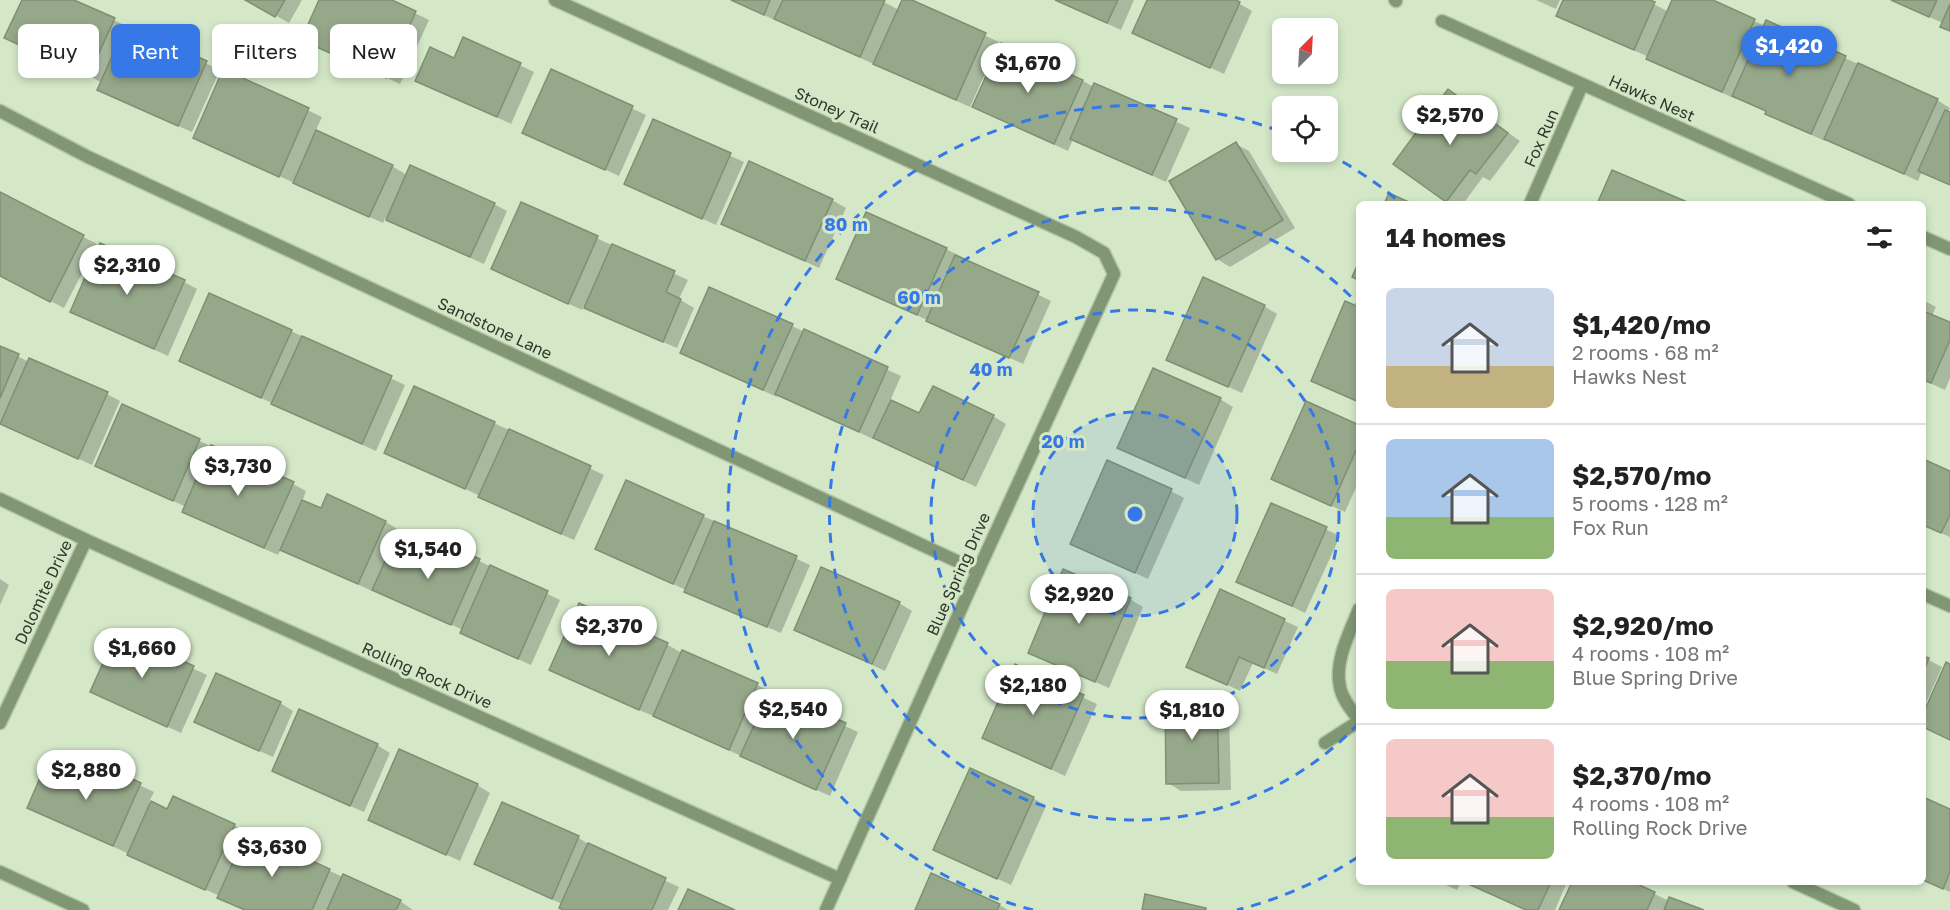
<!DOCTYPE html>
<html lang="en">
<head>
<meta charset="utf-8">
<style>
	:root { --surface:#fff; --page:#f2f2f2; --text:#222; --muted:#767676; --line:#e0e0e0; --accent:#3678e6 }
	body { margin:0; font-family:"Golos Text",sans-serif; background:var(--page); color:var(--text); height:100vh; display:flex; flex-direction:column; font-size:22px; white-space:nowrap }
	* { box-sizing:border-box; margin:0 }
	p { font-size:20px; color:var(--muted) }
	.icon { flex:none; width:33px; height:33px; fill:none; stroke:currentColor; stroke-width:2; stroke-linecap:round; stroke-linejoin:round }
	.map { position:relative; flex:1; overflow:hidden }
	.side { position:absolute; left:1356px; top:201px; width:570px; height:684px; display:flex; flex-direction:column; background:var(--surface); border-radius:9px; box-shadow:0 3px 9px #0003 }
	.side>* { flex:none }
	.banner { position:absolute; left:18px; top:24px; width:570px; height:54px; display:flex; gap:12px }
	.needle { width:39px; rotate:24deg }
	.tools { position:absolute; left:1272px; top:18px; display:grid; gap:12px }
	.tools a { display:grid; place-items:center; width:66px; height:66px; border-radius:9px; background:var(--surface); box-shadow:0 3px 9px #0003; font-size:30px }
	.price { position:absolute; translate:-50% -51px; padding:0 14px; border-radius:21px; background:#fff; color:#222; font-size:20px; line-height:39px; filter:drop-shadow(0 2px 3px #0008) }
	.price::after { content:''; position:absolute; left:50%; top:36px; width:18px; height:14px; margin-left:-9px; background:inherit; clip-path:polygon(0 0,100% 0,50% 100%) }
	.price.selected { background:var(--accent); color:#fff }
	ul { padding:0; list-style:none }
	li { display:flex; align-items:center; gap:18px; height:150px; padding:0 30px }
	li+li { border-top:2px solid var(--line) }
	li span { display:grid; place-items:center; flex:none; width:168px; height:120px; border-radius:9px; color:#555 }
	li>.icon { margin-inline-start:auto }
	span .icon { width:72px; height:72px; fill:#fffc; stroke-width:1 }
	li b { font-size:26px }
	h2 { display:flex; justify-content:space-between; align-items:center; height:72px; padding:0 30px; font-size:26px }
	.pill { padding:0 21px; border-radius:9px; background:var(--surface); box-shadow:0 3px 9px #0003; font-size:21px; line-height:54px }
	.pill.selected { background:var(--accent); color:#fff }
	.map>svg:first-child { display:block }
</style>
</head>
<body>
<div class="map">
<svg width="1950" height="910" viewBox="0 0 1950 910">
	<rect width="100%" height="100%" fill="#d4e8c8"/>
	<g fill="#0003">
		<path d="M23,0h48l149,70 -28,62 -80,-35 -13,-7 3,-7 -20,-11 -1,1 -75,-35z"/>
		<path d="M248,0h54l-13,23z"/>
		<path d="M320,0h68l41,20 -29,64 -97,-45z"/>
		<path d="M730,0h150l19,10 4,-10h5l91,42 -29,65z"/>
		<path d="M1055,0h79l-13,30z"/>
		<path d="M1148,0h85l19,11 -28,63 -90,-42z"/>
		<path d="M1536,0h24l-4,9z"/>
		<path d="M1564,0h82l23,12 5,-12h35l56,26 1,-4 171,78 13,8 -2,5 2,1v71l-28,-14 -4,10 -92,-43 -1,3 -45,-20 -13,-8v-2l-30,-15 -1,3 -75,-33 -12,-9 -78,-34 -13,-8z"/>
		<path d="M1890,0h60v31l-7,-8z"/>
		<path d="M464,39l70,33 -23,52 -94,-44 37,-20z"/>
		<path d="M224,71l98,46 -7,15 77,34 15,9 87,29 13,7 -23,53 -83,-37 -16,-9 -2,5 -188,-85z"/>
		<path d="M551,71l95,44 -27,61 -95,-44z"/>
		<path d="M1083,81l11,6 1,-2 95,43 -24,54 -93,-43 -5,12 -94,-44z"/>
		<path d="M1449,91l71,50 -30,40 -7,-4 -20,27h-12l-5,-3z"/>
		<path d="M654,121l90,41 -28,63 -90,-42z"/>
		<path d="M1236,144l13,7 46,77 -65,39 -13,-8z"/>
		<path d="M0,194l97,50 -33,64 -64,-33z"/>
		<path d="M832,200l14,8 -27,60 -96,-45z"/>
		<path d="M522,204l166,76 -9,19 15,9 -17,40 -78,-33 -15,-9 -2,4 -89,-41z"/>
		<path d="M946,249l105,52 -28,63 -185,-85z"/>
		<path d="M184,282l13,7 -29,67 -97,-45z"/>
		<path d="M1923,300l13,7 -4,9 18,8v54l-5,12 -22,-10z"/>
		<path d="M1264,306l13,8 -35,79 -61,-27z"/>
		<path d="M792,326l109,50 -11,25 30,14 73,1 13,8 -30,63 -103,-50v2l-95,-45 -1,3 -82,-37 -13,-7z"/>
		<path d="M291,331l114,54 -29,66 -195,-90z"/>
		<path d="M0,347l29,15 78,32 13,7 -28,64 -92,-42z"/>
		<path d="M1220,399l13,8 -34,78 -80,-37z"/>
		<path d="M123,406l170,78 13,7 -4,11 20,8 6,-14 58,26 13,8 -8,17 36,16 52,-2 81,39 -29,65 -56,-25 -13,-7 1,-3 -90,-42 -1,3 -91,-42 -3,6 -81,-36 -13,-8 2,-4 -89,-42z"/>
		<path d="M494,423l110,52 -30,65 -81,-36 -13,-8 -94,-44z"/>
		<path d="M1359,427v54l-14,31 -58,-26z"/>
		<path d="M1923,461l27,12v64l-27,-12z"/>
		<path d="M1171,491l13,7 -36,81 -63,-29z"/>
		<path d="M1272,504l68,32 -35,77 -67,-32z"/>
		<path d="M703,516l107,49 -29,68 -82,-34 -13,-9 -89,-41z"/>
		<path d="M0,579l9,6 -9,20z"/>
		<path d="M1221,591l77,36 -21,47 -24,-11 -13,28 -52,-25z"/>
		<path d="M1130,599l13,8 -34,81 -79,-35z"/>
		<path d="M899,603l13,8 -27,60 -90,-42z"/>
		<path d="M580,605l88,40 14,8 1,-1 74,33 101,47 -28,64 -162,-73 -15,-9v2l-89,-39z"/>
		<path d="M118,634l89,41 -26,58 -89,-41z"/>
		<path d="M1923,657l19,10 -19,43z"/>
		<path d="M1016,666l81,38 -32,72 -81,-38z"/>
		<path d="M1216,700l13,7 2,83 -50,1 -13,-8z"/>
		<path d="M280,703l13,8 -20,46 -63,-28z"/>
		<path d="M377,745l13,8 -26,59 -77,-34z"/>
		<path d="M100,766l54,26 -5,10 19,8 66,15 13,8 96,44 57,24 13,9h-169l-24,-14 -78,-34 -13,-8 -100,-47 62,-21z"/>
		<path d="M477,785l13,8 -30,68 -90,-41z"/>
		<path d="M1033,798l13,8 -35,79 -76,-35z"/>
		<path d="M1923,799l27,12v81l-27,-12z"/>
		<path d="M503,804l76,34 12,8 88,41 -11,23h-102l-4,-6 -86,-40z"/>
		<path d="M1439,882h22l-4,8z"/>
		<path d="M1466,882h101l-12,28h-29z"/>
		<path d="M1573,882h57l39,19 31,9h-139z"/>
		<path d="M999,905l9,5h-92z"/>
	</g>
	<g fill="#96a88a" stroke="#7d9072" stroke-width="1.5">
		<path d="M22,0h52l41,18 -27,59 -84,-39z"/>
		<path d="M245,0h40l-10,17z"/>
		<path d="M319,0h73l24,11 -30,67 -85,-38z"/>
		<path d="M731,0h39l-6,15z"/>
		<path d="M783,0h102l-25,57 -86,-38z"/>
		<path d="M902,0h10l74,33 -30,67 -83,-36z"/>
		<path d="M1055,0h63l-11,23z"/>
		<path d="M1147,0h89l4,2 -30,66 -78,-35z"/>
		<path d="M1563,0h87l5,2 -21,48 -78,-34z"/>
		<path d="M1672,0h41l42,19 -33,73 -76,-33z"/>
		<path d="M1891,0h46l-8,17z"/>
		<path d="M1950,4v27l-10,-4z"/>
		<path d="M1766,20l80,36 -35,78 -46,-20 1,-3 -34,-15z"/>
		<path d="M126,25l81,36 -29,65 -81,-36z"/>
		<path d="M463,37l58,26 -24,54 -82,-36 15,-34 24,11z"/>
		<path d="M1001,43l82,37 -29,64 -82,-37z"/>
		<path d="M1858,63l80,36 -34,75 -80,-35z"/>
		<path d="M223,69l86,39 -30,69 -86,-39z"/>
		<path d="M551,69l82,37 -28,64 -83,-37z"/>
		<path d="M1094,83l83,36 -25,56 -82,-36z"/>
		<path d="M1448,89l60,44 -32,41 -6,-4 -24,32 -53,-38z"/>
		<path d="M1945,110l5,2v73l-32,-14z"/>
		<path d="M653,119l78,34 -29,66 -78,-35z"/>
		<path d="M316,130l77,35 -24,52 -76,-34z"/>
		<path d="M1236,142l47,78 -67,40 -47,-79z"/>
		<path d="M749,161l84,38 -28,62 -84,-37z"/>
		<path d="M410,165l85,38 -25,54 -84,-37z"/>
		<path d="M1612,170l80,34h-95z"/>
		<path d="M0,192l84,43 -34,67 -50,-26z"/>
		<path d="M1389,193l24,11h-29z"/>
		<path d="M521,202l77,34 -30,68 -77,-35z"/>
		<path d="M866,212l81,36 -30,67 -81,-36z"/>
		<path d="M100,243l85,37 -31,69 -84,-37z"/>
		<path d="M612,244l63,27 -9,21 15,7 -18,43 -79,-34z"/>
		<path d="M955,255l84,37 -30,66 -83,-37z"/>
		<path d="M1359,261v19l-7,-3z"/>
		<path d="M1203,277l62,28 -37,82 -62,-27z"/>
		<path d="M709,287l84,37 -30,66 -83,-37z"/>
		<path d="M209,293l83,37 -31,68 -82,-37z"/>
		<path d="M1345,301l14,6v95l-48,-21z"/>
		<path d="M1923,311l27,11v18l-19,43 -8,-3z"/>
		<path d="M804,329l84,38 -29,65 -84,-38z"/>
		<path d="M302,336l90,40 -30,68 -91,-40z"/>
		<path d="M0,346l19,8 -19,44z"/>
		<path d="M29,358l79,34 -30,67 -78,-35z"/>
		<path d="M1153,368l68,30 -36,80 -68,-30z"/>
		<path d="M414,386l81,36 -30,67 -81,-36z"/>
		<path d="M933,386l61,29 -31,65 -90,-42 18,-38 28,13z"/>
		<path d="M1306,401l53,24v19l-28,62 -60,-27z"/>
		<path d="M122,404l78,35 -27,62 -78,-35z"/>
		<path d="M509,429l82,37 -30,68 -83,-37z"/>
		<path d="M211,445l83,37 -30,66 -82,-36z"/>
		<path d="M1923,459l27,12v44l-9,18 -18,-8z"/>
		<path d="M1107,460l65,29 -37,84 -65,-29z"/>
		<path d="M626,480l78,35 -31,69 -78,-35z"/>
		<path d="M327,494l59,27 -28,63 -78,-34 22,-50 19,8z"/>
		<path d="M1271,503l56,24 -35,79 -56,-24z"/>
		<path d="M714,521l83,35 -30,71 -83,-35z"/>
		<path d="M436,540l44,19 -29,66 -79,-35 20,-44 35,15z"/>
		<path d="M490,565l58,26 -30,68 -58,-26z"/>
		<path d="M821,567l79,35 -28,62 -78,-34z"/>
		<path d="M1063,569l68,29 -36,84 -67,-29z"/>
		<path d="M1220,589l65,30 -21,49 -25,-11 -12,28 -41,-18z"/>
		<path d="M579,603l89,40 -29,67 -90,-40z"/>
		<path d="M117,632l77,34 -27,61 -77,-35z"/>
		<path d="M682,650l76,33 -29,67 -76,-34z"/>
		<path d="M1923,656l6,2 -6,15z"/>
		<path d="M1946,662l4,2v76l-27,-13v-13z"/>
		<path d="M1015,664l69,31 -33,74 -69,-31z"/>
		<path d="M216,673l65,29 -22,49 -65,-29z"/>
		<path d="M770,690l76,33 -30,67 -76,-34z"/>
		<path d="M1217,698l2,85 -53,1 -1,-85z"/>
		<path d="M299,709l79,35 -28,62 -78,-35z"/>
		<path d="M399,749l79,35 -32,71 -78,-35z"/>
		<path d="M46,764l44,20 9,-20 42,19 -28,63 -86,-38z"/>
		<path d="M970,768l64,29 -37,82 -64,-29z"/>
		<path d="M173,796l62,28 -30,66 -78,-35 24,-54 16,8z"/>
		<path d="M1923,797l27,12v63l-7,17 -20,-9z"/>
		<path d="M502,802l77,34 -27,63 -78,-35z"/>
		<path d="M247,831l83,38 -18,41h-67l-28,-12z"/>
		<path d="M588,843l78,35 -14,32h-88l-5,-2z"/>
		<path d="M931,873l69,31 -3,6h-82z"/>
		<path d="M343,874l58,26 -5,10h-69z"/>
		<path d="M1464,882h87l-13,28h-12z"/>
		<path d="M1572,882h61l22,10 -8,18h-88z"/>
		<path d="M688,889l47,21h-57z"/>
		<path d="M1145,894l61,14v2h-64z"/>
		<path d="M1669,897l35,13h-40z"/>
	</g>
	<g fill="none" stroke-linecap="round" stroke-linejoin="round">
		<g stroke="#b3c5a9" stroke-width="15">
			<g id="minor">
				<path d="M555,0l521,237 28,16 10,21 -136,297 -152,339"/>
				<path d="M1395,0l1,1"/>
				<path d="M1442,21l407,183"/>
				<path d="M0,111l88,46 890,414"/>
				<path d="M1530,204l52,-119"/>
				<path d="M1923,237l27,12"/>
				<path d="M0,499l86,41 754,339"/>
				<path d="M1923,594l27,12"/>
				<path d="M1359,609c-9,23 -25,52 -19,78 2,12 12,24 19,33"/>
				<path d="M0,723l86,-183"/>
				<path d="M1325,743l34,-22"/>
				<path d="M0,872l83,38"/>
				<path d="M1793,882l61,28"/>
			</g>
		</g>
		<use href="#minor" stroke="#819773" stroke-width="12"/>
	</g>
	<circle cx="1135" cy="514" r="102" fill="#3678e6" fill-opacity=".12"/>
	<g fill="none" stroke="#3678e6" stroke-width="3" stroke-dasharray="10 8">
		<circle cx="1135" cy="514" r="102"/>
		<circle cx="1135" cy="514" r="204"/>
		<path d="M1359 723A306 306 0 1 1 1359 305"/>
		<path d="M1358 857A409 409 0 0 1 1237 910M1033 910A409 409 0 1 1 1282 132M1327 153A409 409 0 0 1 1401 203"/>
	</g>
	<g text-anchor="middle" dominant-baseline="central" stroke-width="6" stroke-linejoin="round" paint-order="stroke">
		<g font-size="16" fill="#2f372b" stroke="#d4e8c8">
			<text transform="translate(1652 98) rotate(24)">Hawks Nest</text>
			<text transform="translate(837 110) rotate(24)">Stoney Trail</text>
			<text transform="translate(1541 138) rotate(-66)">Fox Run</text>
			<text transform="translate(495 328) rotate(25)">Sandstone Lane</text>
			<text transform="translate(958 574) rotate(-66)">Blue Spring Drive</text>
			<text transform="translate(43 592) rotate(-65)">Dolomite Drive</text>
			<text transform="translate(427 675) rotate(24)">Rolling Rock Drive</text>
		</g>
	</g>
	<circle cx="1135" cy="514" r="9" fill="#3678e6" stroke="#d4e8c8" stroke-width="3"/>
	<g font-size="18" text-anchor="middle" font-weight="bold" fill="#3678e6" stroke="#d4e8c8" stroke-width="6" stroke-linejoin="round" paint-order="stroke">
		<text x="846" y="231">80 m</text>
		<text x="919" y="304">60 m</text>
		<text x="991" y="376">40 m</text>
		<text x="1063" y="448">20 m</text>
	</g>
</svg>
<div class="tools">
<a><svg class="needle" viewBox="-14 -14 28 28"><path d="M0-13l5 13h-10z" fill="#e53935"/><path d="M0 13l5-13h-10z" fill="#767676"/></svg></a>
<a><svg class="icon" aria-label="locate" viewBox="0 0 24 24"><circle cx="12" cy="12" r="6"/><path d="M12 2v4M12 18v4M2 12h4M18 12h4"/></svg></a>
</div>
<b class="price selected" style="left:1789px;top:77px">$1,420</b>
<b class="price" style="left:1028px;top:94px">$1,670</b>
<b class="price" style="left:1450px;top:146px">$2,570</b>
<b class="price" style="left:127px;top:296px">$2,310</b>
<b class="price" style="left:238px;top:497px">$3,730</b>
<b class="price" style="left:428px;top:580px">$1,540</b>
<b class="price" style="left:1079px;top:625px">$2,920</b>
<b class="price" style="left:609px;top:657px">$2,370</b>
<b class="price" style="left:142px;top:679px">$1,660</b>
<b class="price" style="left:1033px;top:716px">$2,180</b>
<b class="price" style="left:793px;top:740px">$2,540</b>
<b class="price" style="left:1192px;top:741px">$1,810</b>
<b class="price" style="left:86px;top:801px">$2,880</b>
<b class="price" style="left:272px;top:878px">$3,630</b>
<div class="banner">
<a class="pill">Buy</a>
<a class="pill selected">Rent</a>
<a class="pill">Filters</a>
<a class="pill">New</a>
</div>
<section class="side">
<h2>14 homes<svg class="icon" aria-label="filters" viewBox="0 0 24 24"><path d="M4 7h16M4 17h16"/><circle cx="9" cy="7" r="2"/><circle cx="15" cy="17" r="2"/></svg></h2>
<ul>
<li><span style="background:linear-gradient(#c9d6e8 65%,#c2b280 0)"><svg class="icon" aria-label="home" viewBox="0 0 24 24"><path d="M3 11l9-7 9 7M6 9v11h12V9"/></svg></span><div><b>$1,420/mo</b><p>2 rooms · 68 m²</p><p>Hawks Nest</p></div></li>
<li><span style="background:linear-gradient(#a9c7e8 65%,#8fb573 0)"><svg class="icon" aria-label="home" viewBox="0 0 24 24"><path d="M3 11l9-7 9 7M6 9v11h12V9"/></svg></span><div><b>$2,570/mo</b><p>5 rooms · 128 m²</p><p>Fox Run</p></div></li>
<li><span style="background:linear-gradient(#f6c9c9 60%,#8fb573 0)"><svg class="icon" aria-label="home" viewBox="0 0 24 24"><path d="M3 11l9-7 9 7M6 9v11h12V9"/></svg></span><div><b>$2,920/mo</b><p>4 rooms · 108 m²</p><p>Blue Spring Drive</p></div></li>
<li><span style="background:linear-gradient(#f6c9c9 65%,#8fb573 0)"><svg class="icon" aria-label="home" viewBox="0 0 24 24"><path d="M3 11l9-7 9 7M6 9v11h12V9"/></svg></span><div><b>$2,370/mo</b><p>4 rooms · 108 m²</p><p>Rolling Rock Drive</p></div></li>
</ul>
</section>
</div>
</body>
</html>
